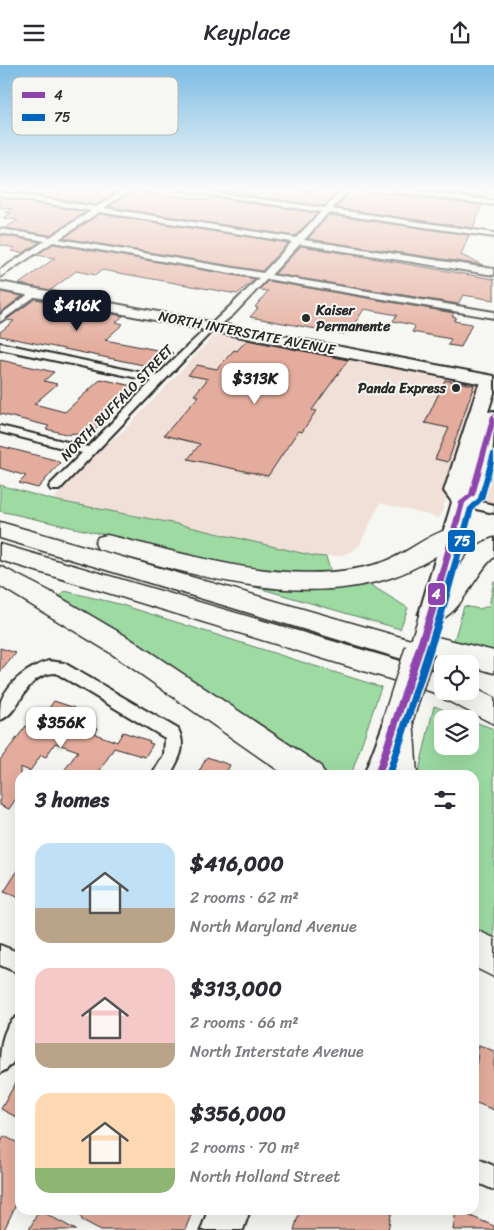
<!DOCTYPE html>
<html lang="en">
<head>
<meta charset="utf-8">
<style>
	:root { --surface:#fff; --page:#f2f2f3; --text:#2b2b33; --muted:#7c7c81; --accent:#111827 }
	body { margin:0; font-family:Sriracha,sans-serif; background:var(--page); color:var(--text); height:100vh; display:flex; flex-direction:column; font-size:19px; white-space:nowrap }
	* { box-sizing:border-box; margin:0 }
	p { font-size:16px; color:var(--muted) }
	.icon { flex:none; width:28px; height:28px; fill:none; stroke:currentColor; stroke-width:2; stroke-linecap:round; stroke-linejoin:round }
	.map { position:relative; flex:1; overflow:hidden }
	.drawer { position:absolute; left:15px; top:705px; width:464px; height:445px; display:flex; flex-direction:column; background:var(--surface); border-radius:15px; box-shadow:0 5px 20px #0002 }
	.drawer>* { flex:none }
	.fabs { position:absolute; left:434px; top:590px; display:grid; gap:10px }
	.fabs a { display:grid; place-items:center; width:45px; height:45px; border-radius:10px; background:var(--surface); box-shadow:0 5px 20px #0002; font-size:25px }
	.price { position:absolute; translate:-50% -42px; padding:0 11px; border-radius:10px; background:#fff; color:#222; font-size:16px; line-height:32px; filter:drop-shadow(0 1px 2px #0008) }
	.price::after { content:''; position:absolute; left:50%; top:30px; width:15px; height:11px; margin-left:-8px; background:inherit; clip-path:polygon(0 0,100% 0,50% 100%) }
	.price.active { background:var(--accent); color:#fff }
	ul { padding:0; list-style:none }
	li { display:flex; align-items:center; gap:15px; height:125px; padding:0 20px }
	li span { display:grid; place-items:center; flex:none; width:140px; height:100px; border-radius:15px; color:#555 }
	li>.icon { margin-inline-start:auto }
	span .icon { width:60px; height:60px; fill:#fffc; stroke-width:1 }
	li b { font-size:21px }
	h2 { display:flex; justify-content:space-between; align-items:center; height:60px; padding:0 20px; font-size:21px }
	header { display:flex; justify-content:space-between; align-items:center; height:65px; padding:0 20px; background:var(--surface); font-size:22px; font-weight:600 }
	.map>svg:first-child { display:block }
</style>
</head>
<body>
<header><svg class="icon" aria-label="menu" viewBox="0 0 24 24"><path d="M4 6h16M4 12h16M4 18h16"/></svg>Keyplace<svg class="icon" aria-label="share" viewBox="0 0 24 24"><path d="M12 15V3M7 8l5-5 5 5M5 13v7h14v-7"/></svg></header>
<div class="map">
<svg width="494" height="1165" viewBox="0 0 494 1165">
	<rect width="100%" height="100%" fill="#f6f6f2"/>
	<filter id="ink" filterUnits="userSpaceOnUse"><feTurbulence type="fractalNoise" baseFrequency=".02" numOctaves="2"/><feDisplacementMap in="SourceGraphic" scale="10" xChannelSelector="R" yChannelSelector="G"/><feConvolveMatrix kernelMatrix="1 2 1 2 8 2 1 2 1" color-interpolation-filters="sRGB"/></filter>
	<g filter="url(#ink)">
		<g fill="#f1e0d8">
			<path d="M218,267l259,51 4,4 -41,131 -60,-15 -20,41 -6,6 -15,6h-25l-261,-56 47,-51 24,-19z"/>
			<path d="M494,380v59l-10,-2 -4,-4z"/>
		</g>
		<g fill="#9ddba3" stroke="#648367">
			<path d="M0,420l53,15 124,24 137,32 12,1 6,19 -63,-5 -23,-4 -246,-56z"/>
			<path d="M231,515l79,9h23l36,-5 39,24 -8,21z"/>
			<path d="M494,516v73l-41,-10 11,-38 15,3 10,-3z"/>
			<path d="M65,526l54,13 262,83 -30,88h-23l-268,-179z"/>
			<path d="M434,641l34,13h-26v27h28v-26l24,9v211l-20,-13v-152h-56z"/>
		</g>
		<g fill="#e4ac9c" stroke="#2b2b2b">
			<path d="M19,125h101l-24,15 -82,-13z"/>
			<path d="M132,125l75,10 5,-3 105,16 -22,23 -186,-29z"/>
			<path d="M222,125h118l-16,16 -105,-14z"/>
			<path d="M351,125l25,2 106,13 -9,23 -137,-20z"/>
			<path d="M439,125h50l-4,8 -47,-6z"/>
			<path d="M3,133l83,14 -36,23 -45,-7 13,-8 -15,-2 8,-5 -5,-1 6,-3 -12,-2v-7z"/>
			<path d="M99,149l189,29 -26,28 -198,-33z"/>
			<path d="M329,150l140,20 -8,20 22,10 -175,-26z"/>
			<path d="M0,170l40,7 -17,11 -12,-2 4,-3 -15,-3z"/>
			<path d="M53,179l202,35 -18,15 -135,-24 -6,5 -20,-4 -25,19 -32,-6 36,-26 -19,-3z"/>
			<path d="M301,181l193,33v21l-31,-5 -5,9 -183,-30z"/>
			<path d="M268,216l186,32 -2,3 4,1 -2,4 18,3 -11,23 -13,-2 3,-6 -39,-7 3,-5 -2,-2 -20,-4 4,-6 -33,-6 -10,16 -3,-1 -7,10 -94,-17 8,-9 -3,-1 13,-16 -9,-1z"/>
			<path d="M0,227l22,4 -22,17z"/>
			<path d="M35,234l88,17 -7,6 7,2 -18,16 68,13 -15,15 -158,-32v-4l14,-11 -8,-1z"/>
			<path d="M247,275l101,20 -36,50 4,1 -14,21 -4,-1 -30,45 -80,-17 12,-15 -36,-9 35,-39 -5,-1 14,-16 -20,-4 9,-10 20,4 17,-19 3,1z"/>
			<path d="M0,295l54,12 -10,9 13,3 -23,20 31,8 36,-33 31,7 -25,25 4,1 -3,3h2l-22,22 -16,-4 -2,2 -24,-6 3,-3 -49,-12z"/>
			<path d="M445,315l29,5 -26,77 -13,-3 14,-31 -24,-5z"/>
			<path d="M0,381l55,14 5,3 -22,25 -19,-5 7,-7 -26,-8z"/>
			<path d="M0,583l16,5 -16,19z"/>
			<path d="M54,636l21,7 -7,10 30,10 -3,6 22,8 6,-10 27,9 -1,2 4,1 -8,13 -31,-9 -17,27h-22l-11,-4 14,-20 -23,-8 -9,14 -5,-2 -11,16 -10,-4v26l-11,16 -9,-4v-45l26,-34 8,3z"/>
			<path d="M207,692l23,8 -5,10h-28z"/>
			<path d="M20,802v31l-16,-6z"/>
			<path d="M479,980l15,6v59l-20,-8v-34l2,1z"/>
			<path d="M20,1010v44l-19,-10z"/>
			<path d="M4,1071l16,8v52l-16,34h-4v-85z"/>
			<path d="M39,1145l37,20h-47z"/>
			<path d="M79,1145h102l10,5 -6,15h-84l-19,-10z"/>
			<path d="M300,1145h92l-4,20h-94z"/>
			<path d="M456,1145l38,16v4h-41z"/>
		</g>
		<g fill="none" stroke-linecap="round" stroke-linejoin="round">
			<g stroke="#2b2b2b" stroke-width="4">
				<g id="street">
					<path d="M123,125h7l-26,18 192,30 25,-26 -142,-22h15l131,18 17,-18h7l-17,19 162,24v4l-166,-24 -24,27 190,29v6l-194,-31 -29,31 223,37v6l-227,-39 -34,36 -23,18 -151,157h-8l-2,-3 2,-3 31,-31 -82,-21v-6l88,21 64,-66 -152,-32v-6l157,33c33,-34 69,-64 102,-98l-206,-36 -53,35v-7l45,-29 -45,-8v-4l50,8 41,-26 -91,-15v-4l96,15zM99,147l193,30 -29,31 -204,-34z"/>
					<path d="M392,125h16l86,11v4l-99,-13z"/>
					<path d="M34,225l7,2 -41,30v-7z"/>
					<path d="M462,433l32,7v8l-36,-8 -2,-3z"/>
					<path d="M49,596l15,2 114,66c9,18 1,30 -8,46h-18l12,-20 1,-17 -109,-65c-33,0 -34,40 -56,47 0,-5 0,-14 1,-19 8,-20 28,-34 48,-40z"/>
					<path d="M0,880l20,8v21l-20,-9z"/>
					<path d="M20,950c0,21 2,49 -20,58 0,-20 0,-48 20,-58z"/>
					<path d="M474,1092l20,9v24l-20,-9z"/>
				</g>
			</g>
			<g stroke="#2b2b2b" stroke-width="4">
				<path id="secondary" d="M0,217l494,94v10l-494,-96z"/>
			</g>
			<g stroke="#2b2b2b" stroke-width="4">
				<g id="primary">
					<path d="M494,313v15l-6,19 6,-1c0,26 0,77 -22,94l-29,109 -4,6 -8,3 -8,-3 -4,-6 33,-112 -8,-11 34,-104 3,-4z"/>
					<path d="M396,649l10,3 4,8 -18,50h-28l22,-58z"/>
					<path d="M208,1145h42l-7,20h-42z"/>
				</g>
			</g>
			<g stroke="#2b2b2b" stroke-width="3">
				<g id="highway">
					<path d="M0,457l425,122 2,-4 10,-3 57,14v22l-24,-7v-2h-28v7l-442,-133z"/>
					<path d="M452,463l8,3 4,5 -4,5c-21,13 -43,28 -67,36 -95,32 -201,-3 -295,-28l-3,-6 3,-6 9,-2c86,20 182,54 270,29 27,-7 48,-29 75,-36z"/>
					<path d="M494,473v19c-22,18 -38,74 -72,64l-4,-7c6,-11 16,-16 24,-25 19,-19 24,-43 52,-51z"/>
					<path d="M0,479l442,129v18h28v-5l24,12v26l-50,-25 -2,-4 -442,-135z"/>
					<path d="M0,501l49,25 80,47 191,127 5,10h-40l-176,-123 -109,-66z"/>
					<path d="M398,642l11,4 4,8 4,56h-32l-2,-56 4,-8z"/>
					<path d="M474,864l20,9v39l-20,-10z"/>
				</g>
			</g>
			<use href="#street" fill="#f6f6f2" fill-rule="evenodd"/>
			<use href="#secondary" fill="#f6f6f2" fill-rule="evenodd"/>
			<use href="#primary" fill="#f6f6f2" fill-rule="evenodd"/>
			<use href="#highway" fill="#f6f6f2" fill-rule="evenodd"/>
			<g stroke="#2b2b2b" stroke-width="25" stroke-linecap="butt">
				<path id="primary-bridge-far1" d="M419,587l12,-38"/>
			</g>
			<g stroke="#2b2b2b" stroke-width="32" stroke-linecap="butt">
				<path id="primary-bridge" d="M398,654l22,-69"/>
			</g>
			<use href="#primary-bridge-far1" stroke="#f6f6f2" stroke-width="22"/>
			<use href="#primary-bridge" stroke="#f6f6f2" stroke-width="29"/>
			<g stroke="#f6f6f2" stroke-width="3">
				<path id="bus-1" d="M494,349v12l-19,69 -10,8 -30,111 -53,161h-8l53,-161 32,-112 10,-8 22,-78z"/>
			</g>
			<g stroke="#f6f6f2" stroke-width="3">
				<path id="bus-2" d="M494,386v12l-10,36 -10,10 -30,108 -51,158h-8l51,-158 32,-109 10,-10 13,-45z"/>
			</g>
			<use href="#bus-1" fill="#8e44ad" fill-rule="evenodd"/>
			<use href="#bus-2" fill="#0065bd" fill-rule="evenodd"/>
		</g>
	</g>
	<linearGradient id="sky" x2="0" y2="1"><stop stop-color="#7dbce4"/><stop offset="0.43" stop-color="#fbfbf9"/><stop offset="1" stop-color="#fbfbf9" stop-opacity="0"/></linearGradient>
	<rect width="494" height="288" fill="url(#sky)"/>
	<g fill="#2b2b2b" stroke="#f6f6f2" stroke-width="2">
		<circle cx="306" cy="253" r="5"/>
		<circle cx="456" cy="323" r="5"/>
	</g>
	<g text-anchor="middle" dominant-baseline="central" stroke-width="4" stroke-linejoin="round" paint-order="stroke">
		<g font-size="14" font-weight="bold" fill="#2b2b2b" stroke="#f6f6f2" text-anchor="start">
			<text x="316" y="245">Kaiser<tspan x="316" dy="16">Permanente</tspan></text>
			<text x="446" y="323" text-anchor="end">Panda Express</text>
		</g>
		<g font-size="14" fill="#2b2b2b" stroke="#f6f6f2">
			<text transform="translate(247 268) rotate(11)">NORTH INTERSTATE AVENUE</text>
			<text transform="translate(117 338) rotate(-46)">NORTH BUFFALO STREET</text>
		</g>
	</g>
	<rect x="12" y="12" width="166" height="58" rx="8" fill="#f6f6f2" stroke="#b9b9b6" stroke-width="1"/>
	<rect x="22" y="27" width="23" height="6" fill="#8e44ad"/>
	<rect x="22" y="49" width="23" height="7" fill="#0065bd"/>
	<g font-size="14" fill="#2b2b2b">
		<text x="54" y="35">4</text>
		<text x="54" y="57">75</text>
	</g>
	<g stroke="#f6f6f2" stroke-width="2">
		<rect x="447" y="464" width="29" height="24" rx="5" fill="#0065bd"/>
		<rect x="427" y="517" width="19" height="24" rx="5" fill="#8e44ad"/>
	</g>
	<g font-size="14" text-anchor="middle" font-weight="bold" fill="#fff">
		<text x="462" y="481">75</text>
		<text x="436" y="534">4</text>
	</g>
</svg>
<div class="fabs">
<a><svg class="icon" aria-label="locate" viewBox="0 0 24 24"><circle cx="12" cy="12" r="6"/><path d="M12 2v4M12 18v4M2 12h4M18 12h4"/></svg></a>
<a><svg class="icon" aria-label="layers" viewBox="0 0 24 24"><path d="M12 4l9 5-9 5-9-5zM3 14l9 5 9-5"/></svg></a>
</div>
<b class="price active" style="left:77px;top:267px">$416K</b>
<b class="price" style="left:255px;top:340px">$313K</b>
<b class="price" style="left:61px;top:684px">$356K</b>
<section class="drawer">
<h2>3 homes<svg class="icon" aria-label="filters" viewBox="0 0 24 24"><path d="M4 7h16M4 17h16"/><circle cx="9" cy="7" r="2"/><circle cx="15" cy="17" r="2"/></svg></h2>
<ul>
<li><span style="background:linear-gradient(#bfe0f5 65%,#b9a48a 0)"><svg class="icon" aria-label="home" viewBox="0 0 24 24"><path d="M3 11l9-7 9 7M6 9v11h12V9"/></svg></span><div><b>$416,000</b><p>2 rooms · 62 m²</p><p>North Maryland Avenue</p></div></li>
<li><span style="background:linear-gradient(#f6c9c9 75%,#b9a48a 0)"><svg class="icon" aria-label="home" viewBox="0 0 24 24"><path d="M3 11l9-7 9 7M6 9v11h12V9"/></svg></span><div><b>$313,000</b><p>2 rooms · 66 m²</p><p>North Interstate Avenue</p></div></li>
<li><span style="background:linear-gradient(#ffd9b3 75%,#8fb573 0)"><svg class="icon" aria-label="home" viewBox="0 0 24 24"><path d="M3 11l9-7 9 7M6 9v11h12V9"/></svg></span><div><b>$356,000</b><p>2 rooms · 70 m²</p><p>North Holland Street</p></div></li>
</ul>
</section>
</div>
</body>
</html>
